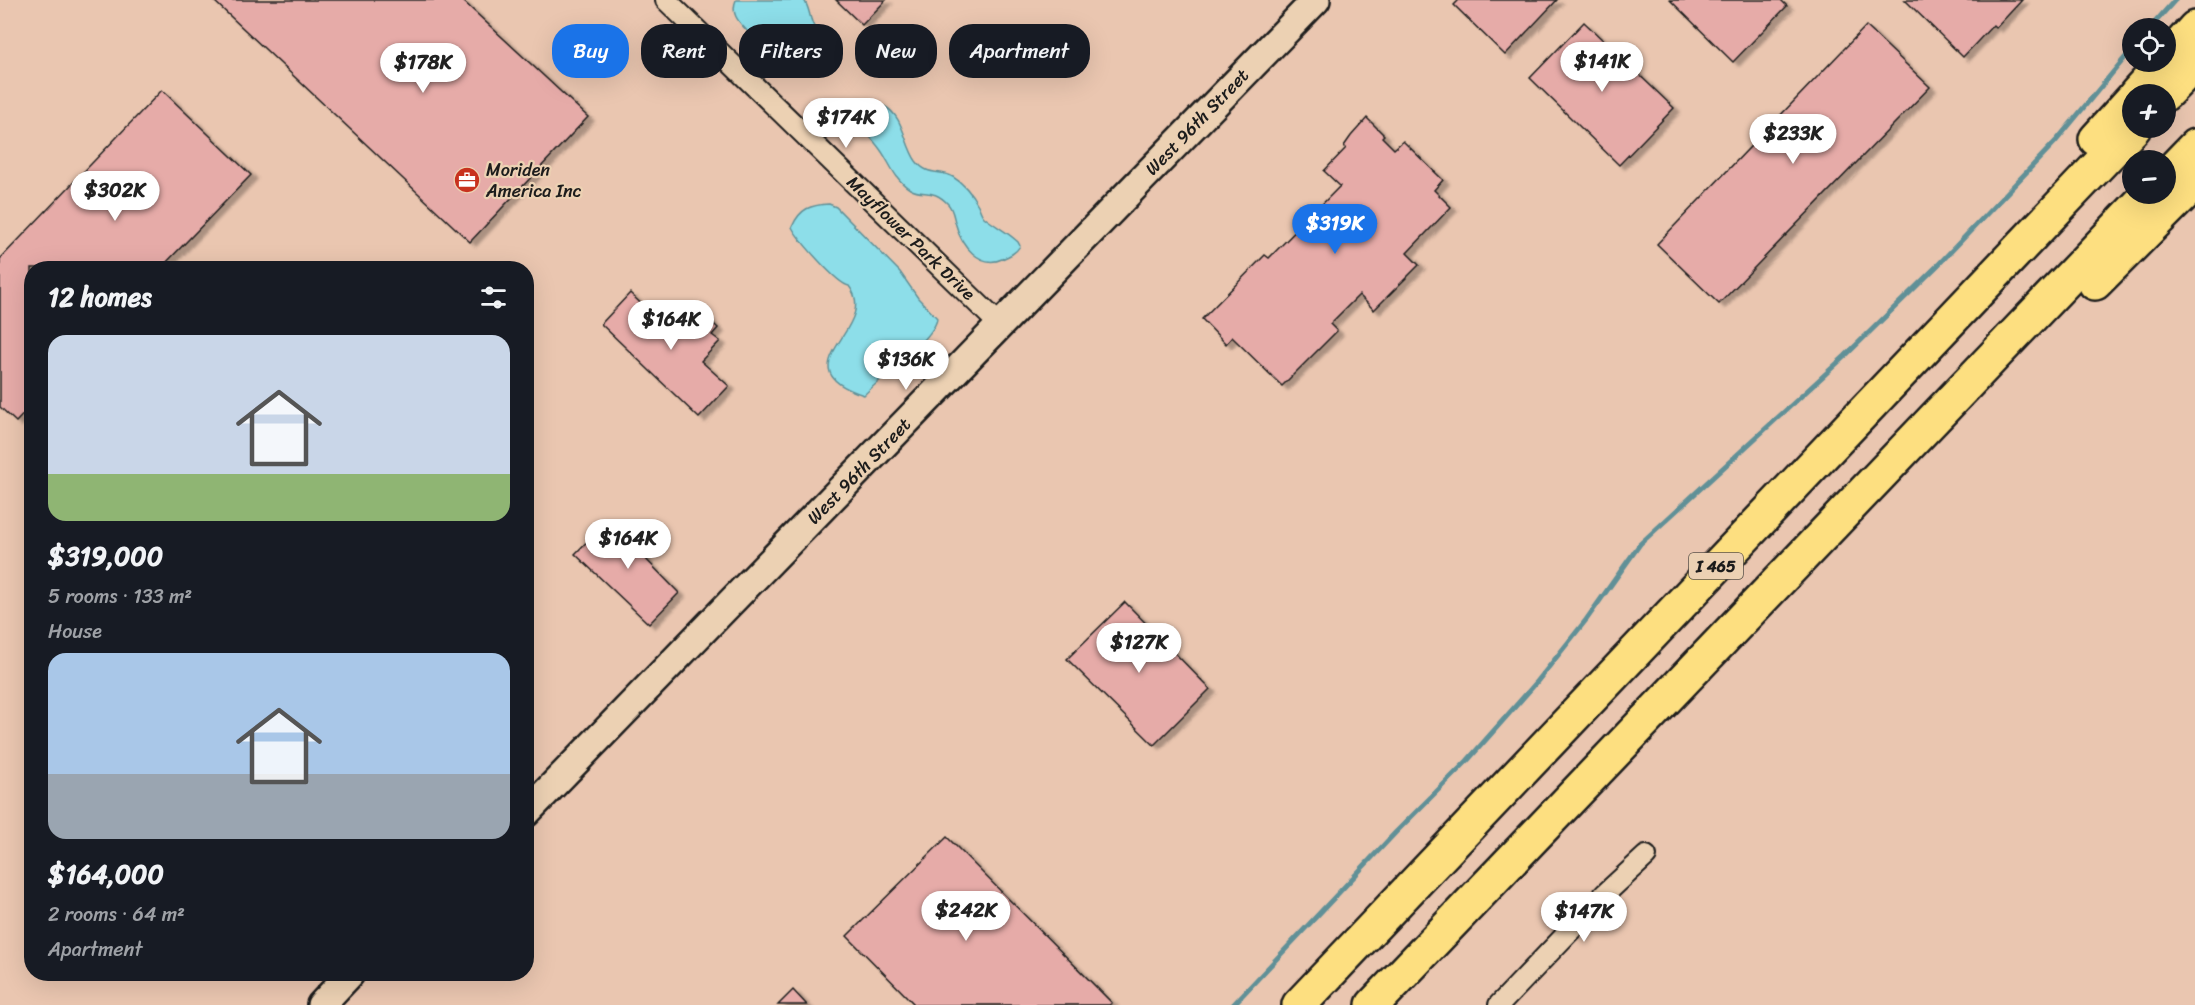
<!DOCTYPE html>
<html lang="en">
<head>
<meta charset="utf-8">
<style>
	:root { --surface:#171b24; --page:#242831; --text:#f1f3f6; --muted:#9ea1a6; --accent:#1a73e8 }
	body { margin:0; font-family:Sriracha,sans-serif; background:var(--page); color:var(--text); height:100vh; display:flex; flex-direction:column; font-size:22px; white-space:nowrap }
	* { box-sizing:border-box; margin:0 }
	p { font-size:20px; color:var(--muted) }
	.icon { flex:none; width:33px; height:33px; fill:none; stroke:currentColor; stroke-width:2; stroke-linecap:round; stroke-linejoin:round }
	.map { position:relative; flex:1; overflow:hidden }
	.drawer { position:absolute; left:24px; top:261px; width:510px; height:720px; display:flex; flex-direction:column; background:var(--surface); border-radius:24px; box-shadow:0 6px 24px #0002 }
	.drawer>* { flex:none }
	.banner { position:absolute; left:552px; top:24px; width:570px; height:54px; display:flex; gap:12px }
	.tools { position:absolute; left:2122px; top:18px; display:grid; gap:12px }
	.tools a { display:grid; place-items:center; width:54px; height:54px; border-radius:50%; background:var(--surface); box-shadow:0 6px 24px #0002; font-size:30px }
	.price { position:absolute; translate:-50% -51px; padding:0 14px; border-radius:21px; background:#fff; color:#222; font-size:20px; line-height:39px; filter:drop-shadow(0 2px 3px #0008) }
	.price::after { content:''; position:absolute; left:50%; top:36px; width:18px; height:14px; margin-left:-9px; background:inherit; clip-path:polygon(0 0,100% 0,50% 100%) }
	.price.on { background:var(--accent); color:#fff }
	ul { padding:0; list-style:none }
	li { display:grid; align-content:center; gap:12px; height:318px; padding:0 24px }
	li span { display:grid; place-items:center; height:186px; border-radius:18px; color:#555 }
	li>.icon { margin-inline-start:auto }
	span .icon { width:108px; height:108px; fill:#fffc; stroke-width:1 }
	li b { font-size:26px }
	h2 { display:flex; justify-content:space-between; align-items:center; height:72px; padding:0 24px; font-size:26px }
	.tag { padding:0 21px; border-radius:24px; background:var(--surface); box-shadow:0 6px 24px #0002; font-size:21px; line-height:54px }
	.tag.on { background:var(--accent); color:#fff }
	.map>svg:first-child { display:block }
</style>
</head>
<body>
<div class="map">
<svg width="2195" height="1005" viewBox="0 0 2195 1005">
	<defs>
		<filter id="shadow"><feDropShadow dx="6" dy="4" stdDeviation="1.5" flood-color="#0004"/></filter>
	</defs>
	<rect width="100%" height="100%" fill="#eac6b0"/>
	<filter id="ink" filterUnits="userSpaceOnUse"><feTurbulence type="fractalNoise" baseFrequency=".0167" numOctaves="2"/><feDisplacementMap in="SourceGraphic" scale="12" xChannelSelector="R" yChannelSelector="G"/><feConvolveMatrix kernelMatrix="1 2 1 2 8 2 1 2 1" color-interpolation-filters="sRGB"/></filter>
	<g filter="url(#ink)">
		<g fill="#8ddee9" stroke="#609097" stroke-width="1.5">
			<path d="M736,0h68c5,7 5,14 8,22 2,6 8,15 7,22 -1,20 -26,23 -40,16 -13,-6 -22,-17 -31,-28 -9,-10 -18,-18 -12,-32z"/>
			<path d="M884,106c20,10 20,38 32,55 12,16 23,8 37,16 10,6 19,17 25,28 2,4 3,9 6,12 11,9 24,15 34,25l2,4c-4,7 -11,10 -18,13 -22,10 -41,-14 -46,-34 -3,-8 -2,-14 -8,-21 -16,-17 -24,-7 -38,-15 -14,-8 -20,-25 -28,-37 -6,-9 -14,-17 -21,-26l-3,-7z"/>
			<path d="M829,204l7,3 64,65 18,26 19,20c-1,20 -58,61 -73,77 -86,-27 18,-67 -15,-109 -12,-2 -51,-47 -57,-59 8,-19 19,-22 37,-23z"/>
		</g>
		<g fill="none" stroke-linecap="round" stroke-linejoin="round">
			<g stroke="#609097" stroke-width="5">
				<path d="M2150,28l25,-28"/>
				<path d="M1233,1005l163,-173 71,-71 69,-78 50,-63 54,-76 205,-188 92,-90 119,-125 77,-93"/>
			</g>
		</g>
		<g fill="#e6aba8" stroke="#1c1c1c" stroke-width="1.5" filter="url(#shadow)">
			<path d="M213,0h249l126,117 -118,125z"/>
			<path d="M836,0h50l-24,25z"/>
			<path d="M1459,0h98l-52,55 -51,-50z"/>
			<path d="M1670,0h111l6,6 -54,56z"/>
			<path d="M1905,0h117l-26,28 -3,-3 -30,32z"/>
			<path d="M1584,22l90,86 -55,57 -89,-87z"/>
			<path d="M1866,26l64,61 -211,217 -62,-60z"/>
			<path d="M162,90l89,85 -90,93h-129v137l-16,17 -16,-15v-148z"/>
			<path d="M1367,118l17,17 -2,2 12,12 9,-8 40,39 -9,10 17,17 -44,46 12,12 -45,45 -15,-15 -29,29 7,7 -55,55 -50,-49 -6,7 -24,-25 63,-64 4,3 71,-72 -16,-15 22,-23 -2,-2 7,-10z"/>
			<path d="M630,293l37,36 19,-20 8,8 6,-6 18,17 -6,7 8,6 -19,20 28,25 -30,32 -98,-94z"/>
			<path d="M607,521l17,17 16,-16 13,13 -15,16 41,42 -30,31 -74,-70z"/>
			<path d="M1125,602l85,87 -56,56 -87,-86z"/>
			<path d="M947,837l165,166 -3,2h-194l-68,-69z"/>
			<path d="M793,990l14,15h-29z"/>
		</g>
		<g fill="none" stroke-linecap="round" stroke-linejoin="round">
			<g stroke="#1c1c1c" stroke-width="24">
				<g id="street">
					<path d="M666,0l334,325"/>
					<path d="M1499,1005l107,-112 40,-37"/>
				</g>
			</g>
			<g stroke="#1c1c1c" stroke-width="32">
				<g id="secondary">
					<path d="M526,813l790,-813"/>
					<path d="M321,1005l29,-31"/>
				</g>
			</g>
			<g stroke="#1c1c1c" stroke-width="38">
				<g id="highway">
					<path d="M2166,60l29,-32"/>
					<path d="M2136,94l29,-32"/>
					<path d="M2165,94l30,-30"/>
					<path d="M2096,139l37,-41"/>
					<path d="M2166,176l29,-30"/>
					<path d="M2095,283l100,-100"/>
					<path d="M1299,1005l835,-877"/>
					<path d="M1373,1005l776,-811"/>
				</g>
			</g>
			<use href="#street" stroke="#ecd1b3" stroke-width="20"/>
			<use href="#secondary" stroke="#ecd1b3" stroke-width="27"/>
			<use href="#highway" stroke="#fddf80" stroke-width="33"/>
		</g>
	</g>
	<defs>
		<g id="office-disc" transform="scale(1.35)"><circle r="9.5" fill="#c8321e" stroke="#ecd1b3"/><path d="M-6-3h4V-5.5h4V-3h4V5H-6ZM-1-4.5V-3h2v-1.5ZM-6 0V1H6V0Z" fill="#fff"/></g>
	</defs>
	<g fill-rule="evenodd">
		<use href="#office-disc" x="467" y="180"/>
	</g>
	<g text-anchor="middle" dominant-baseline="central" stroke-width="4.5" stroke-linejoin="round" paint-order="stroke">
		<rect fill="#ecd1b3" stroke="#5a5249" stroke-width="1.5" x="1689" y="553" width="54" height="26" rx="4.5"/>
		<g font-size="16" font-weight="bold" fill="#1c1c1c">
			<text x="1716" y="566">I 465</text>
		</g>
		<g font-size="18" fill="#1c1c1c" stroke="#ecd1b3">
			<text transform="translate(1197 122) rotate(-46)">West 96th Street</text>
			<text transform="translate(911 238) rotate(44)">Mayflower Park Drive</text>
			<text transform="translate(859 471) rotate(-46)">West 96th Street</text>
		</g>
		<g font-size="18" fill="#1c1c1c" stroke="#ecd1b3" text-anchor="start">
			<text x="486" y="170">Moriden<tspan x="486" dy="21">America Inc</tspan></text>
		</g>
	</g>
</svg>
<div class="tools">
<a><svg class="icon" aria-label="locate" viewBox="0 0 24 24"><circle cx="12" cy="12" r="6"/><path d="M12 2v4M12 18v4M2 12h4M18 12h4"/></svg></a>
<a>+</a>
<a>−</a>
</div>
<b class="price" style="left:1602px;top:93px">$141K</b>
<b class="price" style="left:423px;top:94px">$178K</b>
<b class="price" style="left:846px;top:149px">$174K</b>
<b class="price" style="left:1793px;top:165px">$233K</b>
<b class="price" style="left:115px;top:222px">$302K</b>
<b class="price on" style="left:1335px;top:255px">$319K</b>
<b class="price" style="left:671px;top:351px">$164K</b>
<b class="price" style="left:906px;top:391px">$136K</b>
<b class="price" style="left:628px;top:570px">$164K</b>
<b class="price" style="left:1139px;top:674px">$127K</b>
<b class="price" style="left:966px;top:942px">$242K</b>
<b class="price" style="left:1584px;top:943px">$147K</b>
<div class="banner">
<a class="tag on">Buy</a>
<a class="tag">Rent</a>
<a class="tag">Filters</a>
<a class="tag">New</a>
<a class="tag">Apartment</a>
</div>
<section class="drawer">
<h2>12 homes<svg class="icon" aria-label="filters" viewBox="0 0 24 24"><path d="M4 7h16M4 17h16"/><circle cx="9" cy="7" r="2"/><circle cx="15" cy="17" r="2"/></svg></h2>
<ul>
<li><span style="background:linear-gradient(#c9d6e8 75%,#8fb573 0)"><svg class="icon" aria-label="home" viewBox="0 0 24 24"><path d="M3 11l9-7 9 7M6 9v11h12V9"/></svg></span><div><b>$319,000</b><p>5 rooms · 133 m²</p><p>House</p></div></li>
<li><span style="background:linear-gradient(#a9c7e8 65%,#9aa5b1 0)"><svg class="icon" aria-label="home" viewBox="0 0 24 24"><path d="M3 11l9-7 9 7M6 9v11h12V9"/></svg></span><div><b>$164,000</b><p>2 rooms · 64 m²</p><p>Apartment</p></div></li>
</ul>
</section>
</div>
</body>
</html>
